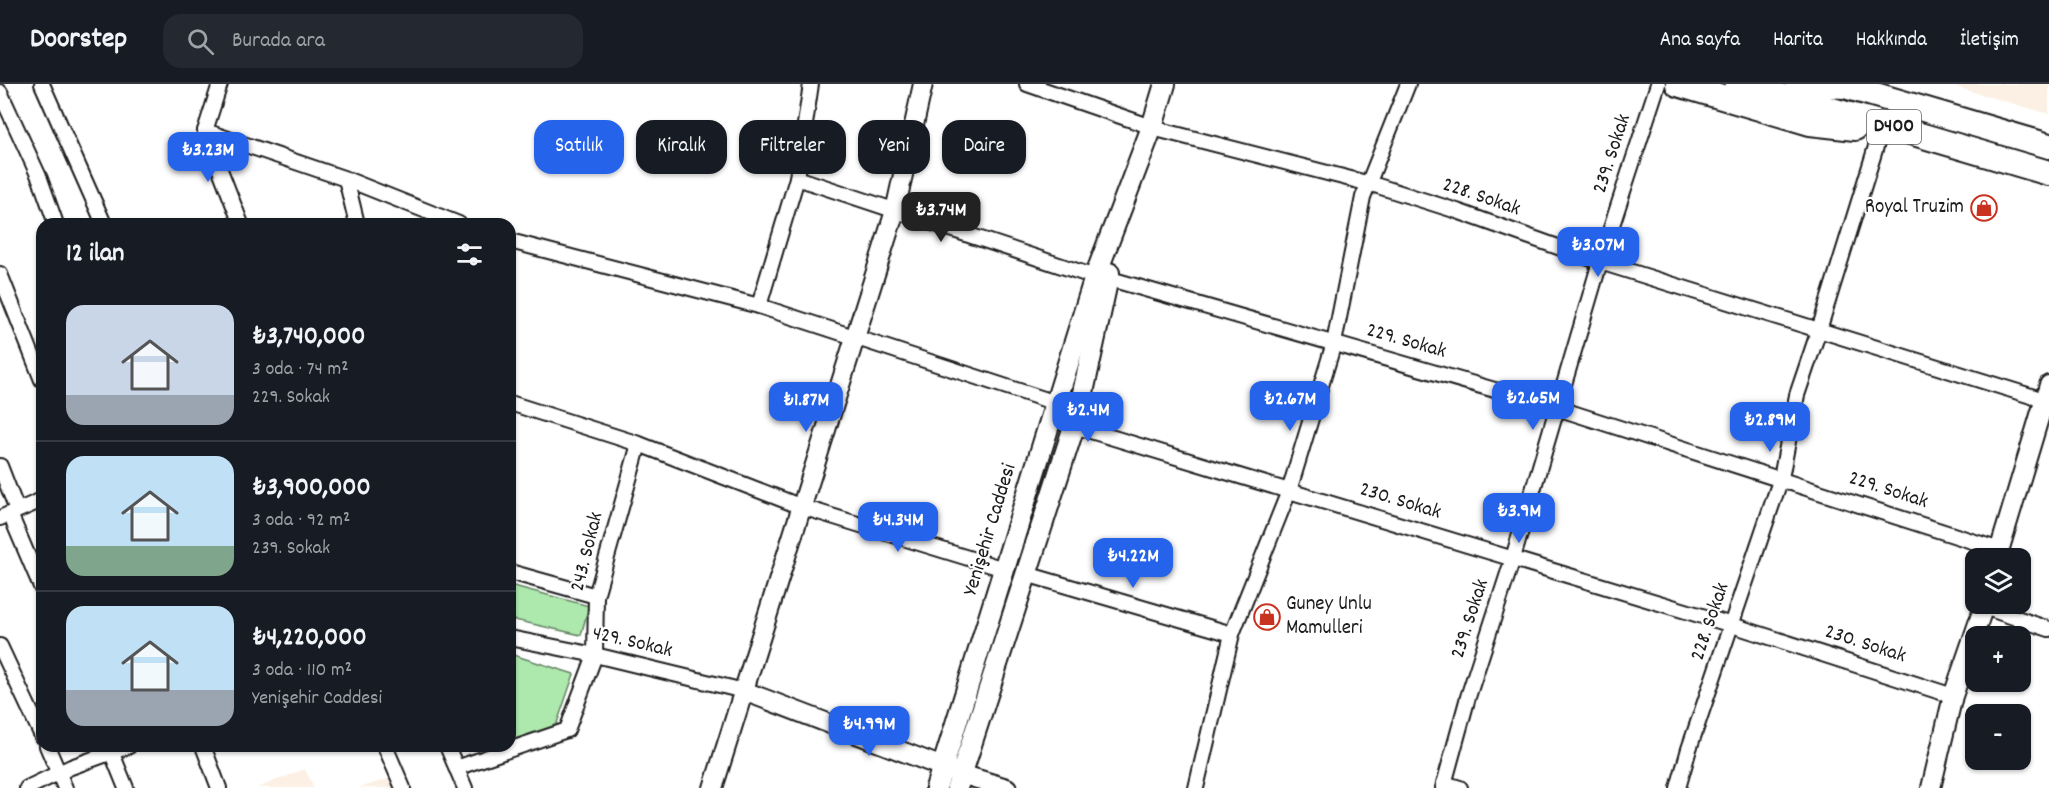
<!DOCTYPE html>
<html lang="tr">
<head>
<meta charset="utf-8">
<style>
	:root { --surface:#171b24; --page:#242831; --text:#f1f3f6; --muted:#9ea1a6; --line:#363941; --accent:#2563eb }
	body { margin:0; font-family:Dekko,sans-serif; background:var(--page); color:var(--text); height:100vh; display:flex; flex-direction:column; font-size:22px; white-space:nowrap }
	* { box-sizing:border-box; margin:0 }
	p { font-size:20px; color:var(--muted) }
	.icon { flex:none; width:33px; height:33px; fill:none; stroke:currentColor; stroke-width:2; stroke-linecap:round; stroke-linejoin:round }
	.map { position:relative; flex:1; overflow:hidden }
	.sheet { position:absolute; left:36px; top:134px; width:480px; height:534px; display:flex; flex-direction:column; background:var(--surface); border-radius:18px; box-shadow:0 2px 4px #0004 }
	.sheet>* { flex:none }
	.banner { position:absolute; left:534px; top:36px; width:570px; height:54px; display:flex; gap:12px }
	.buttons { position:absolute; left:1965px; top:464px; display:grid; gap:12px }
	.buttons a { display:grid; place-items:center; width:66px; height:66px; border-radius:12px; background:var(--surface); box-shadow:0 2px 4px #0004; font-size:30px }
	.price { position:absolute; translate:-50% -51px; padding:0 14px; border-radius:12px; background:var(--accent); color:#fff; font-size:20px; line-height:39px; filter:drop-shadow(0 2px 3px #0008) }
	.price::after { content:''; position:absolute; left:50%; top:36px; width:18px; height:14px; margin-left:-9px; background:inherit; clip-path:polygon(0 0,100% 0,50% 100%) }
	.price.current { background:#222; color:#fff }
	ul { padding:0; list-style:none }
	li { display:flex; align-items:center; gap:18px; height:150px; padding:0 30px }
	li+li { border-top:2px solid var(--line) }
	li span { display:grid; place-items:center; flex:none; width:168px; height:120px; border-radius:18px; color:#555 }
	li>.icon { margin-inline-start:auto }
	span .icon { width:72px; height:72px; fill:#fffc; stroke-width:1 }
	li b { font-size:26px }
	h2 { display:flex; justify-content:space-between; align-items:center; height:72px; padding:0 30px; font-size:26px }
	.pill { padding:0 21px; border-radius:18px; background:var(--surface); box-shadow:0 2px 4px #0004; font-size:21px; line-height:54px }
	.pill.current { background:var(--accent); color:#fff }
	header { display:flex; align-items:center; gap:36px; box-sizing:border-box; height:84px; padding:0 30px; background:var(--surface); border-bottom:2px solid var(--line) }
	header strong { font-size:28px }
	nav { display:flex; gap:33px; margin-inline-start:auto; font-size:21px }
	.search { width:420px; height:54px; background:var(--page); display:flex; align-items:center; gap:15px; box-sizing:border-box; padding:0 21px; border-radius:18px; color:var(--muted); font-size:22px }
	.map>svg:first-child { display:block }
</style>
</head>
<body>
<header>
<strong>Doorstep</strong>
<div class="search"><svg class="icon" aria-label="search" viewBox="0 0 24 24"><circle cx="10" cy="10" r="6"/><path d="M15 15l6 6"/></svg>Burada ara</div>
<nav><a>Ana sayfa</a><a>Harita</a><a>Hakkında</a><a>İletişim</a></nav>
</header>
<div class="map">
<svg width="2049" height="704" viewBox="0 0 2049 704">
	<rect width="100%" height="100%" fill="#fff"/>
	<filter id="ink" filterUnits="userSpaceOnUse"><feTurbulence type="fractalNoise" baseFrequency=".0167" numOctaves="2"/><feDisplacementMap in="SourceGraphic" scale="12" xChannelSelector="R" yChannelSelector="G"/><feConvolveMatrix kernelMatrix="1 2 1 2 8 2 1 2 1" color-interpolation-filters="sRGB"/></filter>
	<g filter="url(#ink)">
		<g fill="#fbf0e3">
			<path d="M1946,0h103v30z"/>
			<path d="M305,685l9,19h-57z"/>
			<path d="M394,693l4,11h-39z"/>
		</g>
		<g fill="#ade8ad" stroke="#648264" stroke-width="1.5">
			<path d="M510,501l79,21 -8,29 -71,-16z"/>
			<path d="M510,570l64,20 -18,52 -46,15z"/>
		</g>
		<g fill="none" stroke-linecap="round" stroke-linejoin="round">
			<g stroke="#1c1c1c" stroke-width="18">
				<g id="minor">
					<path d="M42,0l62,140"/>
					<path d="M220,0l-15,47 141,48 113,45"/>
					<path d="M1027,0l125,43"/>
					<path d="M0,8l40,87 16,45"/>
					<path d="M1160,46l218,56 79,25 143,51 444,138"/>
					<path d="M205,47l36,93"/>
					<path d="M797,94l298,99"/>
					<path d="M346,95l11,45"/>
					<path d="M510,157l249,65 297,97"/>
					<path d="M0,190l42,106"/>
					<path d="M1107,194l450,130 443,142"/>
					<path d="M759,222l38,-128 14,-94"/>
					<path d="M510,319l129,41 163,63 202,62"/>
					<path d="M1074,342l658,199 221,71"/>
					<path d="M0,382l17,44"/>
					<path d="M10,430l32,75"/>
					<path d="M0,434l42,-18"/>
					<path d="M510,488l86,24"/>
					<path d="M1026,490l206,60"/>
					<path d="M1984,523l65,22"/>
					<path d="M510,554l85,17 149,36"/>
					<path d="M0,562l42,90"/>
					<path d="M47,662l18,42"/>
					<path d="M109,662l17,42"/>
					<path d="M203,662l16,42"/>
					<path d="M385,662l18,42"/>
					<path d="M447,662l18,42"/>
					<path d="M456,684l111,-38 28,-75 1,-59 43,-152"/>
					<path d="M1444,699l16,5"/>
					<path d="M27,704l44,-21 58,-21"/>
					<path d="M1196,704l36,-154 57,-143 45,-148 29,-146 45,-113"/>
					<path d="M1443,704l25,-91 45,-139 87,-296 58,-178"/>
					<path d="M1678,704l11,-39 92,-271 16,-83 22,-65 64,-206"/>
				</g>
			</g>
			<g stroke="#1c1c1c" stroke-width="22">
				<g id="tertiary">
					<path d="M1997,474l52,-173"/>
					<path d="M744,607l217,83 46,14"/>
					<path d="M713,704l182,-577 28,-127"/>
					<path d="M1931,704l22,-92 32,-93"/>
				</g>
			</g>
			<g stroke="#1c1c1c" stroke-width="24">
				<g id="secondary">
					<path d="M936,704l159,-511 57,-150 13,-43"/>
					<path d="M957,704l122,-377 30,-138"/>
				</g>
			</g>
			<g stroke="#1c1c1c" stroke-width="28">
				<g id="trunk">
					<path d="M1678,0l132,39 45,5"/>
					<path d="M1737,0l146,40 166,49"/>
					<path d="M1798,0l47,2 204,60"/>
				</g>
			</g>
			<use href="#minor" stroke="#fff" stroke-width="14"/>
			<use href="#tertiary" stroke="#fff" stroke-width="18"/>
			<use href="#secondary" stroke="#fff" stroke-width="20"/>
			<use href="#trunk" stroke="#fff" stroke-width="24"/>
		</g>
	</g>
	<defs>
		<g id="shop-ring" transform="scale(1.35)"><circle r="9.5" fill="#fff" stroke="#c8321e" stroke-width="1.5"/><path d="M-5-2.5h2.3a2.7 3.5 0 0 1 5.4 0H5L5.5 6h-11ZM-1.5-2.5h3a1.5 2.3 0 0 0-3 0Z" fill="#c8321e"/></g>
	</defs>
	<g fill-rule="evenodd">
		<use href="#shop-ring" x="1984" y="124"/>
		<use href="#shop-ring" x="1267" y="533"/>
	</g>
	<g text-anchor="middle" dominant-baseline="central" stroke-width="4.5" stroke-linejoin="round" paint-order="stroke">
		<rect fill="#fff" stroke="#606060" stroke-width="1.5" x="1867" y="26" width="54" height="34" rx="4.5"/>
		<g font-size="20" font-weight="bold" fill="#1c1c1c">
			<text x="1894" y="43">D400</text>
		</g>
		<g font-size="21" fill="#1c1c1c" stroke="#fff">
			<text transform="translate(1613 70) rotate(-72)">239. Sokak</text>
			<text transform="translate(1481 114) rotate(19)">228. Sokak</text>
			<text transform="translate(1406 258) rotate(16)">229. Sokak</text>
			<text transform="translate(1888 407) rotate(18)">229. Sokak</text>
			<text transform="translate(1400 418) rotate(17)">230. Sokak</text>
			<text transform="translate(991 446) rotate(-73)">Yenişehir Caddesi</text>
			<text transform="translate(588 468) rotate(-76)">243. Sokak</text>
			<text transform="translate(1471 535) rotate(-72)">239. Sokak</text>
			<text transform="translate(1711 538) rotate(-71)">228. Sokak</text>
			<text transform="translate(632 559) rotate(13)">429. Sokak</text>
			<text transform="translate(1865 561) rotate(18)">230. Sokak</text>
		</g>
		<g font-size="21" fill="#1c1c1c" stroke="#fff" text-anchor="end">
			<text x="1964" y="124">Royal Truzim</text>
			<text x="1286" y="521" text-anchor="start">Guney Unlu<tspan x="1286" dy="24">Mamulleri</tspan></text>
		</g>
	</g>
</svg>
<div class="buttons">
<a><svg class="icon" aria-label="layers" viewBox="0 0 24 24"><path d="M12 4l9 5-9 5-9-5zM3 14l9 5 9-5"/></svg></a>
<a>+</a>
<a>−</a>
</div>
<b class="price" style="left:208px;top:99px">₺3.23M</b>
<b class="price current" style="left:941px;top:159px">₺3.74M</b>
<b class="price" style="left:1598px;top:194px">₺3.07M</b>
<b class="price" style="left:1533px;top:347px">₺2.65M</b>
<b class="price" style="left:1290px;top:348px">₺2.67M</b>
<b class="price" style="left:806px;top:349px">₺1.87M</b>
<b class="price" style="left:1088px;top:359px">₺2.4M</b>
<b class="price" style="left:1770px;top:369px">₺2.89M</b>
<b class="price" style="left:1519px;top:460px">₺3.9M</b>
<b class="price" style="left:898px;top:469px">₺4.34M</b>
<b class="price" style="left:1133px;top:505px">₺4.22M</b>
<b class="price" style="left:869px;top:673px">₺4.99M</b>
<div class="banner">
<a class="pill current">Satılık</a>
<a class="pill">Kiralık</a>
<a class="pill">Filtreler</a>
<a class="pill">Yeni</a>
<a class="pill">Daire</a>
</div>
<section class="sheet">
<h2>12 ilan<svg class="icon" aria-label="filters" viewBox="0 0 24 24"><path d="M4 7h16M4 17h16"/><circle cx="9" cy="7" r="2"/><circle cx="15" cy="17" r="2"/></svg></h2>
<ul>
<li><span style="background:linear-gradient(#c9d6e8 75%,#9aa5b1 0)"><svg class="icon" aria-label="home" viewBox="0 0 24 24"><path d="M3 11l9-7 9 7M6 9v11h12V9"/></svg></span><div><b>₺3,740,000</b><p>3 oda · 74 m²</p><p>229. Sokak</p></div></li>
<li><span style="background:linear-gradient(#bfe0f5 75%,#7fa58c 0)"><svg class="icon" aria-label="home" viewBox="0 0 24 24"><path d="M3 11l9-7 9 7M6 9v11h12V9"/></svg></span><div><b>₺3,900,000</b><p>3 oda · 92 m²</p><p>239. Sokak</p></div></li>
<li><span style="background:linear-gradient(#bfe0f5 70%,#9aa5b1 0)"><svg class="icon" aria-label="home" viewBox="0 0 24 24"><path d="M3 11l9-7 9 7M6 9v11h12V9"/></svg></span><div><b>₺4,220,000</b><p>3 oda · 110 m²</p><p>Yenişehir Caddesi</p></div></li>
</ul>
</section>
</div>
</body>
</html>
